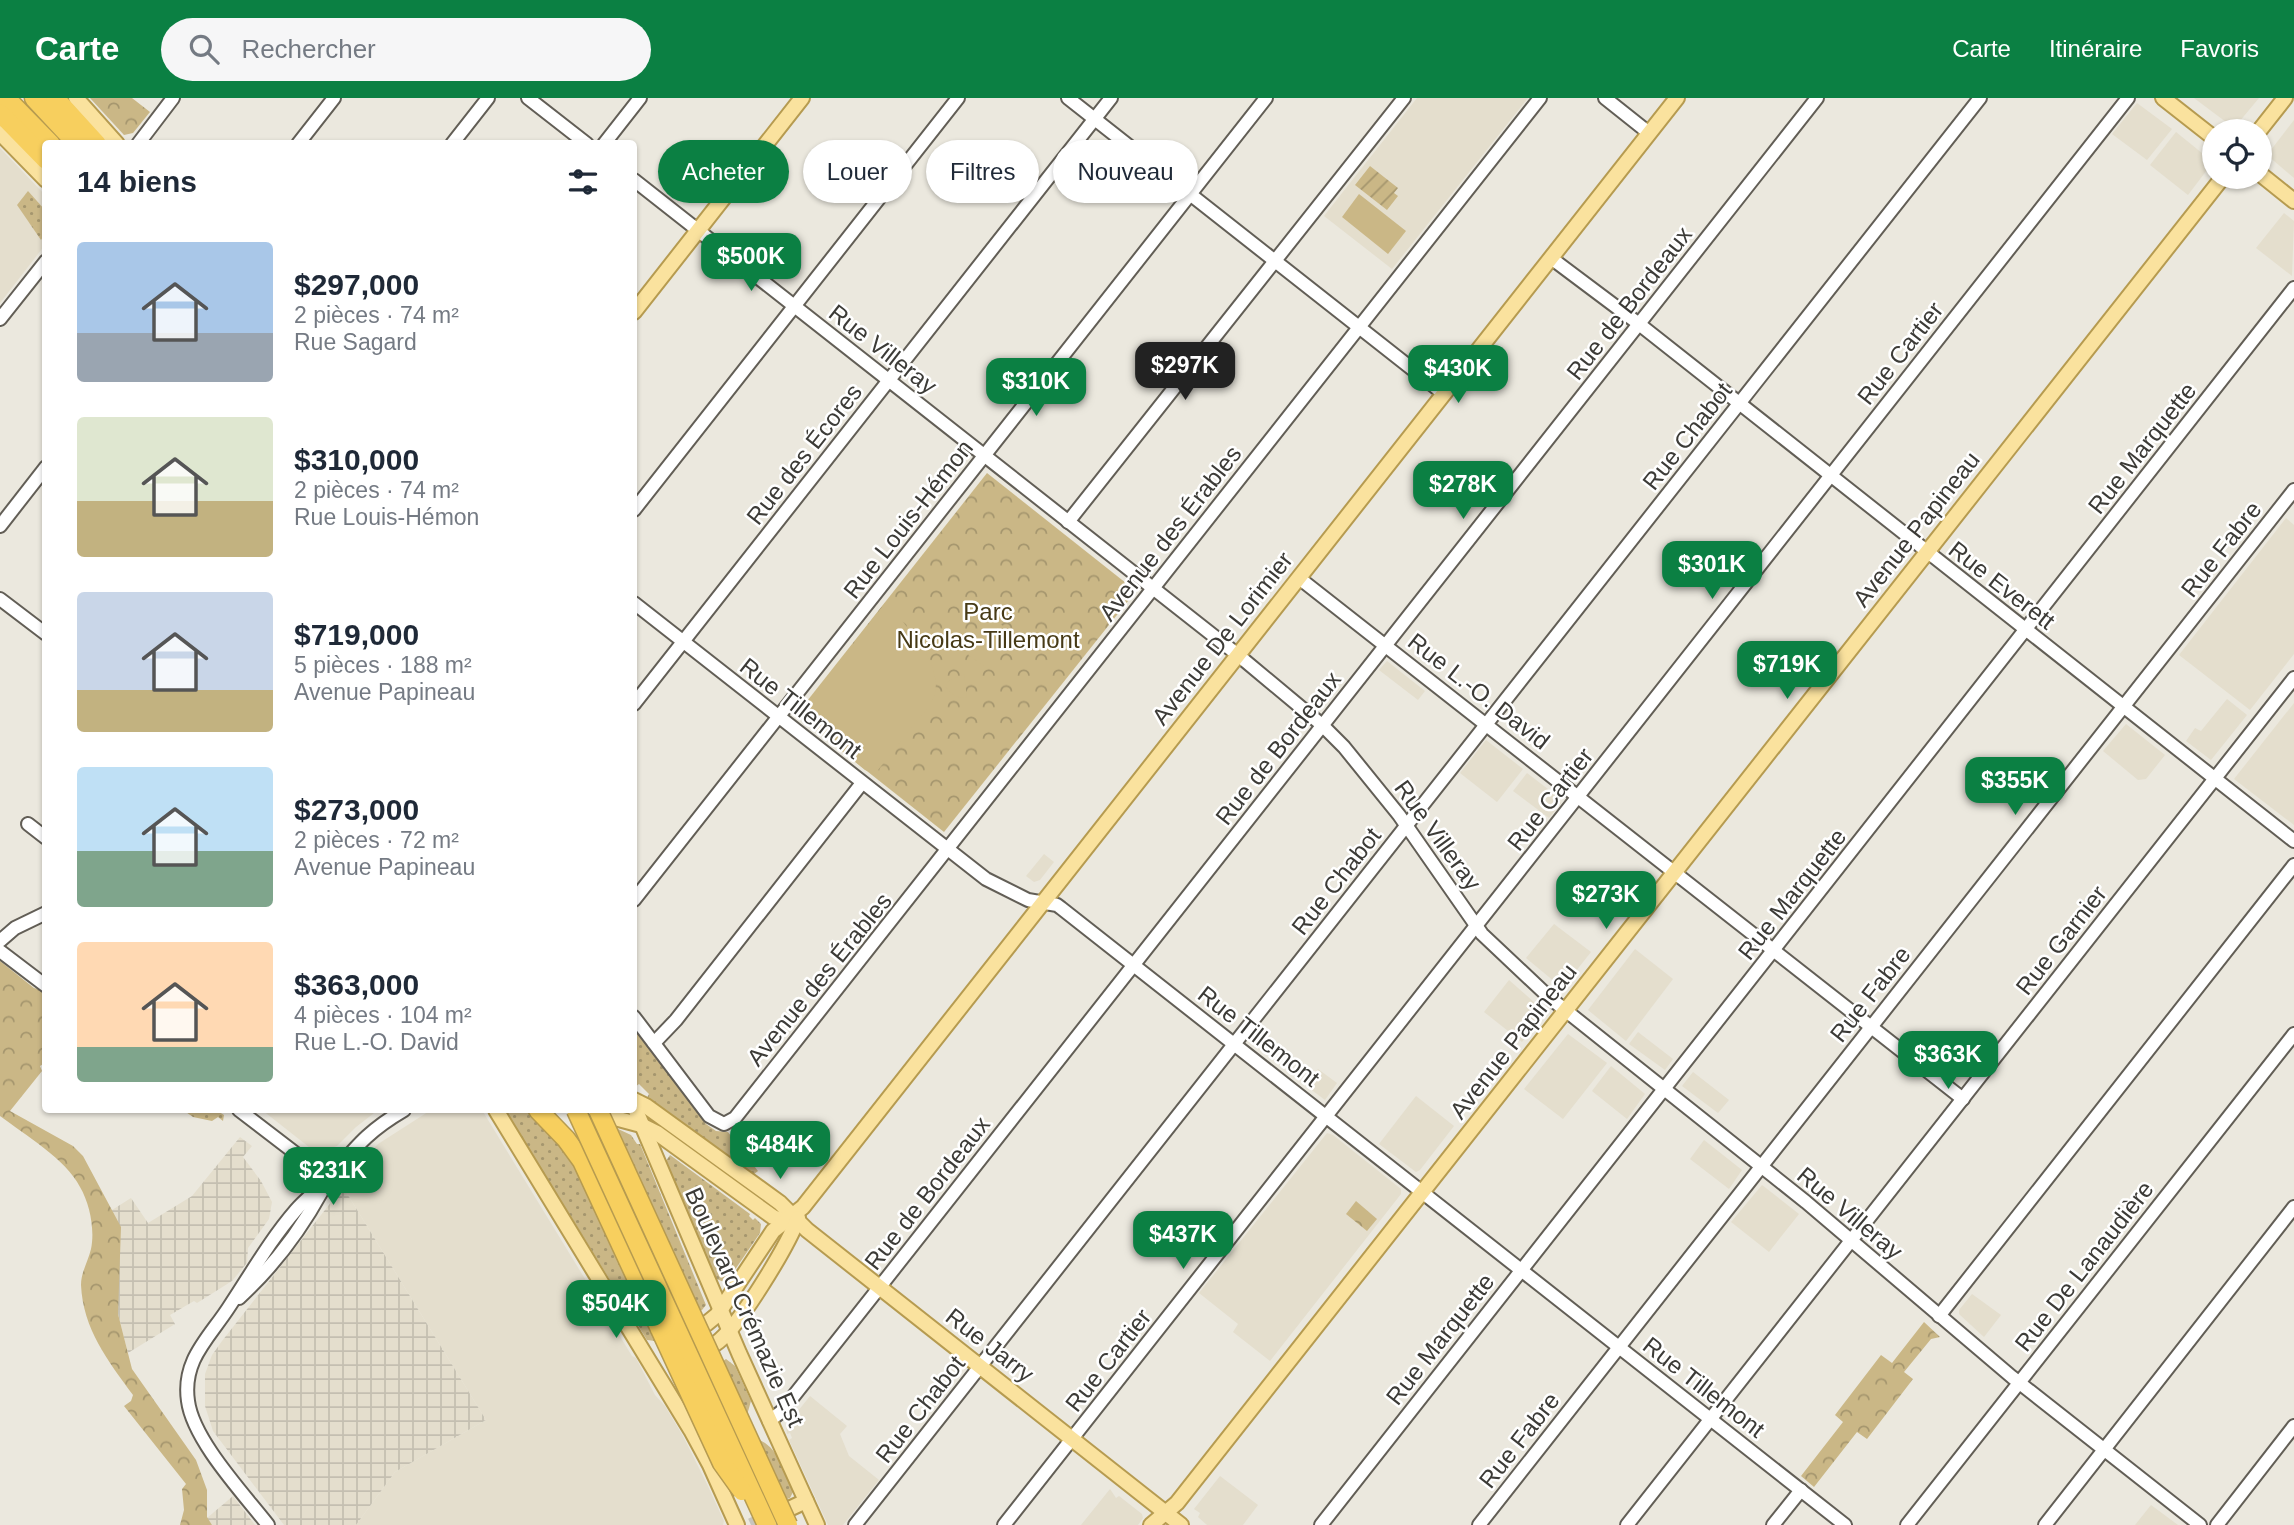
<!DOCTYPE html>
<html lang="fr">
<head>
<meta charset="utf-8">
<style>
	:root { --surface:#fff; --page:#f6f6f7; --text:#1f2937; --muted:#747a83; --accent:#0b8043 }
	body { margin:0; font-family:Helvetica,sans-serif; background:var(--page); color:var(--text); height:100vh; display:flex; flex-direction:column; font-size:26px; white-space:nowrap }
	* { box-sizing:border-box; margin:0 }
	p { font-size:23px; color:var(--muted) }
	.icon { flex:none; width:38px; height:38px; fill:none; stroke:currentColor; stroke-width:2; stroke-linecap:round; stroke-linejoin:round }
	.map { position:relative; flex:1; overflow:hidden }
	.panel { position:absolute; left:42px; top:42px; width:595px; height:973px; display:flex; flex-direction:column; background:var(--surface); border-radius:7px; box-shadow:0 2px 5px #0004 }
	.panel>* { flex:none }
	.guide { position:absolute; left:658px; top:42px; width:665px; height:63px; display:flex; gap:14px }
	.tools { position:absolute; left:2202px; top:21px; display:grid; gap:14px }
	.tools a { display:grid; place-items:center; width:70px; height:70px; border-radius:50%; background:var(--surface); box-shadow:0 2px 5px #0004; font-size:35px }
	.price { position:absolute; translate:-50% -60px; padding:0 16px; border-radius:14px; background:var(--accent); color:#fff; font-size:23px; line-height:46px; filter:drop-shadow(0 2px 4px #0008) }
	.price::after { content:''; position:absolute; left:50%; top:42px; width:21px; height:16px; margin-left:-10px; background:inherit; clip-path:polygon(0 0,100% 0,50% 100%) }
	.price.active { background:#222; color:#fff }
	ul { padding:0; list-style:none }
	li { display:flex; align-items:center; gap:21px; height:175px; padding:0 35px }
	li span { display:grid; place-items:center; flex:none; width:196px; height:140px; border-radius:7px; color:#555 }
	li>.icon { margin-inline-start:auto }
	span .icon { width:84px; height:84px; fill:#fffc; stroke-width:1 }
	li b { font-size:30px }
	h2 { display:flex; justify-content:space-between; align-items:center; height:84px; padding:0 35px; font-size:30px }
	.chip { padding:0 24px; border-radius:32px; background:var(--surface); box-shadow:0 2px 5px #0004; font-size:24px; line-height:63px }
	.chip.active { background:var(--accent); color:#fff }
	header { display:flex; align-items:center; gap:42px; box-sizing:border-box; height:98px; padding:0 35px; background:var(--accent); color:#fff }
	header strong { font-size:33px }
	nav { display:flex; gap:38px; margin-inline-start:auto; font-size:24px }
	.search { width:490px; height:63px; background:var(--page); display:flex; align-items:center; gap:18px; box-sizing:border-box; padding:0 24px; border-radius:38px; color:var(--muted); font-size:26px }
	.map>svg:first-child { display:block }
</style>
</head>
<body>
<header>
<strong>Carte</strong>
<div class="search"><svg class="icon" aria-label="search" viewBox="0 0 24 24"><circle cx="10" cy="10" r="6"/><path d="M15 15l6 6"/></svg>Rechercher</div>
<nav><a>Carte</a><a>Itinéraire</a><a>Favoris</a></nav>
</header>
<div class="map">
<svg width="2294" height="1427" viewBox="0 0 2294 1427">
	<defs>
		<pattern id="industrial-grid" width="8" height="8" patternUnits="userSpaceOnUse" patternTransform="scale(1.75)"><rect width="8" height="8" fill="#e4decd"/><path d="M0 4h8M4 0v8" fill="none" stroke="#c4bfb1"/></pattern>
		<pattern id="grass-dots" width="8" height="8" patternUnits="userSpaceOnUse" patternTransform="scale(1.75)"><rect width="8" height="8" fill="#cab786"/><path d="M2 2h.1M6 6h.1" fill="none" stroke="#a5966e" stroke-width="1.8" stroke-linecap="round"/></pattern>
		<pattern id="park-crowns" width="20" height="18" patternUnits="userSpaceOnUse" patternTransform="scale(1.75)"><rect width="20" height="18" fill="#cab786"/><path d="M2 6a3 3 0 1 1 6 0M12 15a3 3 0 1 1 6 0" fill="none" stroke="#a5966e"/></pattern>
		<pattern id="garden-furrows" width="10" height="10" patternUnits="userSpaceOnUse" patternTransform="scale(1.75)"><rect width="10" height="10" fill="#cab786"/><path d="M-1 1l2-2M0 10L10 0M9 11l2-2" fill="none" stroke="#a5966e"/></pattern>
	</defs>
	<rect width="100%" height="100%" fill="#ebe8de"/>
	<g fill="#e4decd">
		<path d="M1417,0h111l-136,171 -68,-53z"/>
		<path d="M2194,0h65l-25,30z"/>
		<path d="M2137,5l35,26 -25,31 -35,-26z"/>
		<path d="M2294,22v58l-27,-23z"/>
		<path d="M2176,34l37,30 -25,33 -38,-30z"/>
		<path d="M0,50l46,48 -1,49 -45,58z"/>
		<path d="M2284,115l10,8 -2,55 -36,-28z"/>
		<path d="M2286,420l8,7v129l-44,56 -71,-55z"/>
		<path d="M1387,563l38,30 -7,9 -39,-30z"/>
		<path d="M2227,601l20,16 -36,45 -25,-19 9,-13 6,3z"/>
		<path d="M2294,605v122l-60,-46z"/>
		<path d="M2126,626l39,31 -19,24 -8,1 -35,-29z"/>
		<path d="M1486,642l37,29 -26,33 -37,-29z"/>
		<path d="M1527,675l34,26v4l-12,15 -36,-27z"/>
		<path d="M1044,756l10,8 -14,18 -6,2 -8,-6z"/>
		<path d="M1554,826l37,28 -27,34 -3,1 -35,-29z"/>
		<path d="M1635,851l38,30 -47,62 -38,-31z"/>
		<path d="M1509,882l35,31 -1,4 -21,27 -38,-30z"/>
		<path d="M1638,934l35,27 -8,11 -36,-26z"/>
		<path d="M1568,936l39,29 -44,56 -39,-30z"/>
		<path d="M1611,968l34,28 -18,25 -35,-28z"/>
		<path d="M1318,971l19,14 -12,17 -20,-15z"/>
		<path d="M1693,974l36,28 -11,13 -36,-27z"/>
		<path d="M1416,998l38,30 -34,44 -4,2 -37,-28z"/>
		<path d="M262,1012h116l-22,17 -19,19 -16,5 -12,-4z"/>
		<path d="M431,1012h51l150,246 4,2 19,37 10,11 18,30 24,48 17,37 -1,4h-367l39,-53 91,-52 -143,-233 21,-29 14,-14z"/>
		<path d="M1327,1035l6,2 68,54v5l-131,167 -37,-29 5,-8 -39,-31z"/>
		<path d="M1704,1042l38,30 -13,19 -39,-30z"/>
		<path d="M1762,1087l37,29 -30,38 -38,-30z"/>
		<path d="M1972,1196l29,21 -17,22 -25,-23v-4z"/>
		<path d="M810,1298l37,30 -7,8 9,22 30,24 -36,45h-15l-39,-85 3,-2 -2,-5 -3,1 -1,-8z"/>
		<path d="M1220,1378l38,29 -15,20h-36l-9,-8 2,-4 -6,-4z"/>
		<path d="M1110,1391l6,9 3,-2 23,18 1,4 -5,7h-57z"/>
		<path d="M2151,1407l27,20h-43z"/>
	</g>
	<g fill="url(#industrial-grid)">
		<path d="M240,1039l12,9 -9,11 18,24 11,21 -3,17 -21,29 -1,15 -15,18 -35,22 -3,-2 -24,14 5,9 -47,29 -10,-39 -6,-104 19,-12 17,25 44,-27z"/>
		<path d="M343,1089l143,233 -91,52 -39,53h-72l-71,-94 -8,-25v-32l7,-19 10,-14z"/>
		<path d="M233,1398l22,29h-43l-5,-7z"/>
	</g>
	<g fill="url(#grass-dots)">
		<path d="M28,93l17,19v24l-4,6 -24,-35z"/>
		<path d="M634,930l72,96 10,7 12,1 30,39 -5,4 -7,-5 -99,-72 2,-4 -10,-10 -4,3z"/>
		<path d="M183,1012h33l8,5 -1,6 -5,-4 -6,4 -19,-4z"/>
		<path d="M505,1012h18l11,6 34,32 90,191 -3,2 -8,-1z"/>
		<path d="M616,1030l15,7 6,9h3l66,161 -4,5 -2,1z"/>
		<path d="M670,1057l80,59 -1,2 4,4 2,-2 6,6 -1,9 -28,41 -3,-2 3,-4 -3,-1 -3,5 4,3 -6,7 -10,-4 -48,-117z"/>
		<path d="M726,1261l9,7 16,35 -4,14 -24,-54z"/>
		<path d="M759,1342c19,7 26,33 34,52l-3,6 -3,1z"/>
	</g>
	<g fill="url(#park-crowns)">
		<path d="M90,0h42l18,14 -17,21 -9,2z"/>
		<path d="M987,375l149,118 -192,241 -148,-117z"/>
		<path d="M0,863l34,27 11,3v72l-5,3 2,5 -32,40 63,35 10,10 38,71 -3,87 14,55 64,91 11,30v27l5,8h-32l4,-15 -2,-21 4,-5 -62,-78 7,-5 2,-6c-25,-34 -50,-66 -52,-110 0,-13 7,-23 10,-36 4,-19 -1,-45 -11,-62 -14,-28 -55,-52 -80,-71z"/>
		<path d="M1356,1103l21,18 -10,12 -21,-17z"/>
		<path d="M1924,1224l16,15 -9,2 -27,33 9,7 -46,60 -10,-7 -43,55 -13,-11 42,-54 -8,-7 46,-60 11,8z"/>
	</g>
	<path fill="url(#garden-furrows)" d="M1370,68l28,22 -4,5 4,3 -11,14 -32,-25z"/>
	<g fill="#cab786">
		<path d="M1359,96l47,37 -18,23 -46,-37z"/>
		<path d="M885,505c20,20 64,66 47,98 -4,8 -11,15 -17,22 -13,17 -27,34 -40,51l-10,-4 -67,-55z"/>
		<path d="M994,522l20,13 -27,35 -19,-13z"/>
		<path d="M964,576l3,24c-10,0 -16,-3 -22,-12l4,-5z"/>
	</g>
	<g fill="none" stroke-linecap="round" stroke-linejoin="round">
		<path stroke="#c8c5bd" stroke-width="14" stroke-dasharray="14 7" stroke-linecap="butt" d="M751,1427l22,-10"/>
		<g stroke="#625e56" stroke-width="16">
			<g id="minor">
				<path d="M528,0l59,46"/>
				<path d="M1068,0l376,296"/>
				<path d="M1605,0l44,35"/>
				<path d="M138,46l35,-46"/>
				<path d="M298,46l36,-46"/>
				<path d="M452,46l36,-46"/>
				<path d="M604,46l36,-46"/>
				<path d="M634,82l604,475 84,70 22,22 55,68 83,119 68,64 256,204 206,175 188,148"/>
				<path d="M1551,160l88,66 655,517"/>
				<path d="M0,221l46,-58"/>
				<path d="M634,412l324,-412"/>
				<path d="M1068,424l336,-424"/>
				<path d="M0,428l46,-59"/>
				<path d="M1299,480l664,521"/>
				<path d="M0,501l46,35"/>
				<path d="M634,505l352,276 42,21 29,5 4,3 784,617"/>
				<path d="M634,606l477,-606"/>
				<path d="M28,726l18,14"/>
				<path d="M634,802l632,-802"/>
				<path d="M0,843l15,-13 31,-15"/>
				<path d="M0,853l46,35"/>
				<path d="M634,919l75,99 15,8 11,-6 805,-1020"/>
				<path d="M654,945l22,-23 186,-237"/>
				<path d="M239,1012l90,69"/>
				<path d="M239,1200c34,-31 61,-67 83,-107"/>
				<path d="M1939,1218l355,-451"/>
				<path d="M769,1323l12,-9 90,-114 946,-1200"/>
				<path d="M268,1427c-25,-32 -75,-85 -80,-124 -6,-41 21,-63 41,-94 22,-33 41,-67 67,-97 10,-12 24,-21 34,-33 27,-31 38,-46 74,-67"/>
				<path d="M855,1427l1125,-1427"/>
				<path d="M1004,1427l1124,-1427"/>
				<path d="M1321,1427l973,-1237"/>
				<path d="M1479,1427l815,-1035"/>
				<path d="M1627,1427l667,-847"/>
				<path d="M1773,1427l28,-35"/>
				<path d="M1907,1427l387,-491"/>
				<path d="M2045,1427l249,-318"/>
				<path d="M2217,1427l77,-99"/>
			</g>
		</g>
		<g stroke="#b69b50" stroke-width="18">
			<g id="major">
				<path d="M76,0l41,46"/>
				<path d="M2163,0l51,40"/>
				<path d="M2259,33l26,-33"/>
				<path d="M0,35l46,47"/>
				<path d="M2259,75l35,28"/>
				<path d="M634,214l168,-214"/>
				<path d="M634,1002l12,6 134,97 27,27 374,295"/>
				<path d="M634,1008l105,247 78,172"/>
				<path d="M496,1012l195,320 19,35 27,60"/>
				<path d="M611,1019l30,8 16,8 116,84 20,7"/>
				<path d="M706,1226l11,-9 56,-84 30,-24 874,-1109"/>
				<path d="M715,1246c23,-15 73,-99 83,-126"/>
				<path d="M791,1410l15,-7"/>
				<path d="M1151,1427l26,-22 11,-14 1035,-1312"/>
			</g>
		</g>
		<g stroke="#b69b50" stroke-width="21">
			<g id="highway">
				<path d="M6,0l45,46"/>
				<path d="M34,0l43,46"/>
				<path d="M55,0l42,46"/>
				<path d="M0,15l46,47"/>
				<path d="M538,1012l28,29 16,22 78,168"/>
			</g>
		</g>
		<use href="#minor" stroke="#fff" stroke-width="12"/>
		<use href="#major" stroke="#fae29e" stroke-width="14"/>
		<use href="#highway" stroke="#f7cf5e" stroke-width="18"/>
		<g stroke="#b69b50" stroke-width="21" stroke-linecap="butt">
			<g id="highway-bridge">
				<path d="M576,1012l191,415"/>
				<path d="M598,1012l190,415"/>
				<path d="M660,1231l62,134 20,28"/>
			</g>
		</g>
		<use href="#highway-bridge" stroke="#f7cf5e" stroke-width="18"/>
	</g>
	<g text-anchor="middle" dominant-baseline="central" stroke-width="5" stroke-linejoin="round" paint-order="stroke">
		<g font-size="24" fill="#3c3b37" stroke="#fff">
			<text transform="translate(1629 205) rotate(-52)">Rue de Bordeaux</text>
			<text transform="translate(883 251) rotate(38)">Rue Villeray</text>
			<text transform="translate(1900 255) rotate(-52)">Rue Cartier</text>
			<text transform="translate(1687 338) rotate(-52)">Rue Chabot</text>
			<text transform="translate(2142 350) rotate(-52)">Rue Marquette</text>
			<text transform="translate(804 356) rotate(-52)">Rue des Écores</text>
			<text transform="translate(908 421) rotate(-52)">Rue Louis-Hémon</text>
			<text transform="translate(1916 431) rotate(-52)">Avenue Papineau</text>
			<text transform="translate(1170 435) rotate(-52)">Avenue des Érables</text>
			<text transform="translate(2221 451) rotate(-52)">Rue Fabre</text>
			<text transform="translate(2002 487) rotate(38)">Rue Everett</text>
			<text transform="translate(1222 540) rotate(-52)">Avenue De Lorimier</text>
			<text transform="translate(1479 593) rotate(38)">Rue L.-O. David</text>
			<text transform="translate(801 610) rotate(38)">Rue Tillemont</text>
			<text transform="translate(1278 650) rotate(-52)">Rue de Bordeaux</text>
			<text transform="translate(1550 701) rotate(-52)">Rue Cartier</text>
			<text transform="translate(1438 737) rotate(54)">Rue Villeray</text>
			<text transform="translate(1336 783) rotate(-52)">Rue Chabot</text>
			<text transform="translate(1792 796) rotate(-52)">Rue Marquette</text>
			<text transform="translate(2061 842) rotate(-52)">Rue Garnier</text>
			<text transform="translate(819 881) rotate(-51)">Avenue des Érables</text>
			<text transform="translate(1870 896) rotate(-52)">Rue Fabre</text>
			<text transform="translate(1259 938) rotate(38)">Rue Tillemont</text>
			<text transform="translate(1513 943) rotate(-52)">Avenue Papineau</text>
			<text transform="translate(927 1095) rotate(-52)">Rue de Bordeaux</text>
			<text transform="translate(1850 1115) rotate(40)">Rue Villeray</text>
			<text transform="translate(2084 1168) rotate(-52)">Rue De Lanaudière</text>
			<text transform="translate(745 1209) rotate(66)">Boulevard Crémazie Est</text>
			<text transform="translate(1440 1241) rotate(-52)">Rue Marquette</text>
			<text transform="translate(990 1247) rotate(38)">Rue Jarry</text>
			<text transform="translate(1108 1262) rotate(-52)">Rue Cartier</text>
			<text transform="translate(1704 1289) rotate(38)">Rue Tillemont</text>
			<text transform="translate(920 1311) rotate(-52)">Rue Chabot</text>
			<text transform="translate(1519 1342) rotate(-52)">Rue Fabre</text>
		</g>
		<g font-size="24" fill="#473a16" stroke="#fff">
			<text x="988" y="513">Parc<tspan x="988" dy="28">Nicolas-Tillemont</tspan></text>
		</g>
	</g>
</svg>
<div class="tools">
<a><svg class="icon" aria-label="locate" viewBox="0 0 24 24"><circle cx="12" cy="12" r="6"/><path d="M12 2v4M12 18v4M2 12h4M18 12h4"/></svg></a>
</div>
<b class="price" style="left:751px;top:195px">$500K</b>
<b class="price active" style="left:1185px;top:304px">$297K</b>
<b class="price" style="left:1458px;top:307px">$430K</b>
<b class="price" style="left:1036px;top:320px">$310K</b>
<b class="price" style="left:1463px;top:423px">$278K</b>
<b class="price" style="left:1712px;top:503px">$301K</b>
<b class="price" style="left:1787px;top:603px">$719K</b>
<b class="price" style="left:2015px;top:719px">$355K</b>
<b class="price" style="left:1606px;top:833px">$273K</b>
<b class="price" style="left:1948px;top:993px">$363K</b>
<b class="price" style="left:780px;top:1083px">$484K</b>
<b class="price" style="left:333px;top:1109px">$231K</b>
<b class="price" style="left:1183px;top:1173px">$437K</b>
<b class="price" style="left:616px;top:1242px">$504K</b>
<div class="guide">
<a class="chip active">Acheter</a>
<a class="chip">Louer</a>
<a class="chip">Filtres</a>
<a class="chip">Nouveau</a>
</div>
<section class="panel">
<h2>14 biens<svg class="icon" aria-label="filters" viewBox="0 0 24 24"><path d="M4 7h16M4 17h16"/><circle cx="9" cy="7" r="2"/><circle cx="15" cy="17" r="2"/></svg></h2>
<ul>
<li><span style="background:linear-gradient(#a9c7e8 65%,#9aa5b1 0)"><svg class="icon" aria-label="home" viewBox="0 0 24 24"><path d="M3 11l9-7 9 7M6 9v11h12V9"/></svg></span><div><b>$297,000</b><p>2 pièces · 74 m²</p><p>Rue Sagard</p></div></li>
<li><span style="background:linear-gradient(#dfe7d0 60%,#c2b280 0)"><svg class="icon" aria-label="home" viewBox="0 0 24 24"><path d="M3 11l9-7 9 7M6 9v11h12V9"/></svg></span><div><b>$310,000</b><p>2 pièces · 74 m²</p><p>Rue Louis-Hémon</p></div></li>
<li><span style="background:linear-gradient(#c9d6e8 70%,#c2b280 0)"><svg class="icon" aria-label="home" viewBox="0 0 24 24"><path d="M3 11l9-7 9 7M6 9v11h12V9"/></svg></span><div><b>$719,000</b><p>5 pièces · 188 m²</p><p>Avenue Papineau</p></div></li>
<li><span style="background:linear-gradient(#bfe0f5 60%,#7fa58c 0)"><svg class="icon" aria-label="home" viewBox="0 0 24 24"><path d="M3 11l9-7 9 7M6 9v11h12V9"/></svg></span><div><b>$273,000</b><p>2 pièces · 72 m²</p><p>Avenue Papineau</p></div></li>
<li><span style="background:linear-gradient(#ffd9b3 75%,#7fa58c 0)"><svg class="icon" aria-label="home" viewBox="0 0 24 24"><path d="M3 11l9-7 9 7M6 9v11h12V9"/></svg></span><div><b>$363,000</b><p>4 pièces · 104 m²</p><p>Rue L.-O. David</p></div></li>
</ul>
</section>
</div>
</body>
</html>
